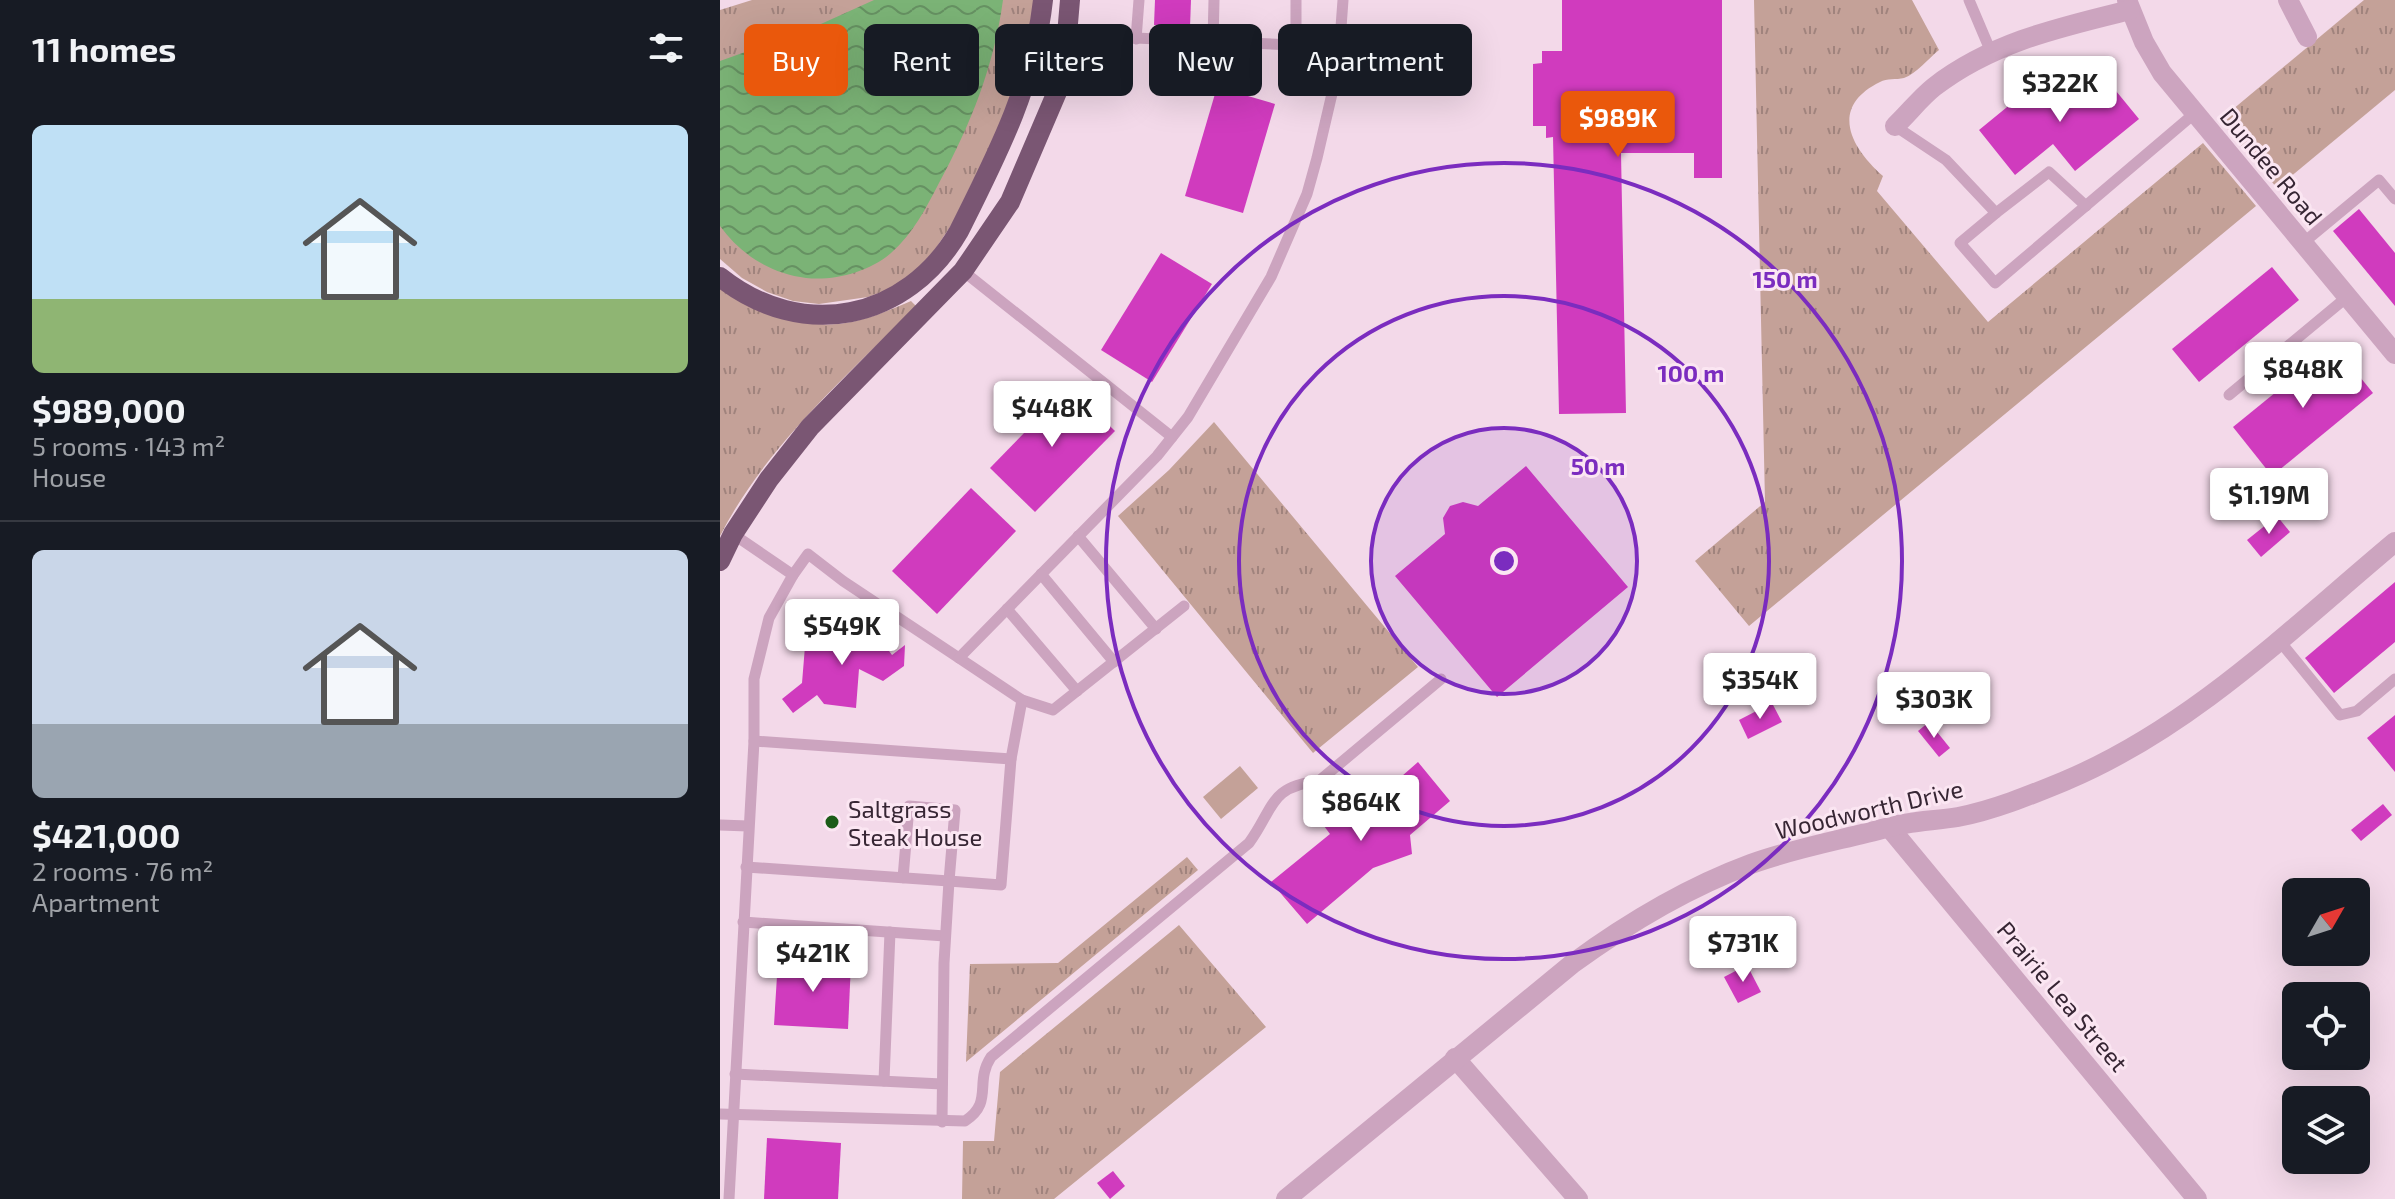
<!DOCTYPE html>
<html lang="en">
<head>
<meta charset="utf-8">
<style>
	:root { --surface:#171b24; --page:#242831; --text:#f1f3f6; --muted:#9ea1a6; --line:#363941; --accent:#ea580c }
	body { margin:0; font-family:"Exo 2",sans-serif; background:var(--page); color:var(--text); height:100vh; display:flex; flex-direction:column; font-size:30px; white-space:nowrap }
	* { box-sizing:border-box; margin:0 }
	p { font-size:26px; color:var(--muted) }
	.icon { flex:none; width:44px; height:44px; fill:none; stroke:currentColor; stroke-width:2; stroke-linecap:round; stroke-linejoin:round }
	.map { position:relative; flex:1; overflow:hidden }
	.sheet { display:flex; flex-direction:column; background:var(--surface); width:720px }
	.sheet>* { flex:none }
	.top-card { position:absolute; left:24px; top:24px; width:760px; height:72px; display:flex; gap:16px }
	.needle { width:52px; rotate:51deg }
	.buttons { position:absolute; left:1562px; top:878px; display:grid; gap:16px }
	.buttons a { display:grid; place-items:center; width:88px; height:88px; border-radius:12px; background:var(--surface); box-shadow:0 8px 32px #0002; font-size:40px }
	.price { position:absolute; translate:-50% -68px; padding:0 18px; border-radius:8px; background:#fff; color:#222; font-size:26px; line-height:52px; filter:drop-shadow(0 2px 4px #0008) }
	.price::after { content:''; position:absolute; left:50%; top:48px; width:24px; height:18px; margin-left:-12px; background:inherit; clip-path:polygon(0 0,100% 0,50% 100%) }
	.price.current { background:var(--accent); color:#fff }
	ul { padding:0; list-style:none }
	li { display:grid; align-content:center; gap:16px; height:424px; padding:0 32px }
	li+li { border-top:2px solid var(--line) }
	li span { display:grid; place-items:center; height:248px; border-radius:12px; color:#555 }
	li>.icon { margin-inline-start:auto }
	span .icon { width:144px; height:144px; fill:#fffc; stroke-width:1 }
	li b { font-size:34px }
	h2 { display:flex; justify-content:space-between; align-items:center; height:96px; padding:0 32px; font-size:34px }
	.tag { padding:0 28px; border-radius:12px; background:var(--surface); box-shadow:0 8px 32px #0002; font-size:28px; line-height:72px }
	.tag.current { background:var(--accent); color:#fff }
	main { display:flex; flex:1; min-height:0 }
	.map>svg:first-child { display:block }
</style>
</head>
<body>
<main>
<section class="sheet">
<h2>11 homes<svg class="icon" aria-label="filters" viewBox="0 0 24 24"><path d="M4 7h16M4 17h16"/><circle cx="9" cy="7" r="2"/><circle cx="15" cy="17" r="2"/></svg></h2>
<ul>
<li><span style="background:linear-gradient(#bfe0f5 70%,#8fb573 0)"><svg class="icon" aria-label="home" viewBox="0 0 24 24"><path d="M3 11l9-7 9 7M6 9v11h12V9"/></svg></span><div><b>$989,000</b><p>5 rooms · 143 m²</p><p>House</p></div></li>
<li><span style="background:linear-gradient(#c9d6e8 70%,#9aa5b1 0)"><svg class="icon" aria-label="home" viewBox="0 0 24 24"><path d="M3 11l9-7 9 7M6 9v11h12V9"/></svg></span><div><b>$421,000</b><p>2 rooms · 76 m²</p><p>Apartment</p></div></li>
</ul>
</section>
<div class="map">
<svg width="1675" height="1199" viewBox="0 0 1675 1199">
	<defs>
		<pattern id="grass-tufts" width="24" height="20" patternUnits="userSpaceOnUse" patternTransform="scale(2)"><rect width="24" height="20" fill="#c4a198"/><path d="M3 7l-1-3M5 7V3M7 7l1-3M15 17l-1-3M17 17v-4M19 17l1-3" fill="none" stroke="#a0837d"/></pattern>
		<pattern id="water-waves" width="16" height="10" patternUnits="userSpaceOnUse" patternTransform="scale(2)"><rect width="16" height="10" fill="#7bb376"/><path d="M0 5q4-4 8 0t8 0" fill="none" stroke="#669162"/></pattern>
	</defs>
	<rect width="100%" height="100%" fill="#f3d9e9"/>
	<g fill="url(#grass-tufts)">
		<path d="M32,0h282l-3,25 -24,87 -55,112 -18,27 -20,21 -24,17 -22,8 -49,7 -26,-3 -26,-9 -25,-14 -22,-19v-249z"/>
		<path d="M1034,0h158l27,50c-10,8 -23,24 -35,28 -8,2 -17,0 -24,4 -51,25 -30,65 3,94l-6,15 111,131 215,-179 53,63 -507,420 -54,-65 70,-59z"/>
		<path d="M1644,0h31v90l-118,98 -57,-68z"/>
		<path d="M0,285c27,12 60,29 88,37 33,9 73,-8 103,-21l5,5c-71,72 -150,140 -196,230z"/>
		<path d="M494,422l204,245 -105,86 -195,-237 51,-46z"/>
		<path d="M467,857l11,13 -232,192 4,-98 88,-1z"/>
		<path d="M459,925l87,102 -212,172h-92l1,-58h31l6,-69z"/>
	</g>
	<path fill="#c4a198" d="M520,766l18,22 -37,31 -18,-22z"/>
	<path fill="url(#water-waves)" d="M154,0h129c-9,66 -32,124 -64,183 -13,25 -26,51 -48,70 -22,19 -56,28 -85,25 -36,-5 -65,-23 -86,-52v-165l92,-33z"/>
	<g fill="#d03bbe">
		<path d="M435,0h36l-1,27 -36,-2z"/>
		<path d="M842,0h160v178h-28v-25h-73l5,260 -67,1 -6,-277 -7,1v-12h-13v-62l9,-1v-12h20z"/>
		<path d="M1378,69l41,50 -64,52 -22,-27 -38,31 -36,-45 61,-50 18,23z"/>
		<path d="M497,87l58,17 -32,109 -58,-17z"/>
		<path d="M1639,209l36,44v53l-62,-75z"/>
		<path d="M441,253l51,31 -60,98 -51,-32z"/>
		<path d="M1552,267l27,33 -100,82 -27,-33z"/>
		<path d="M1614,345l39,48 -101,83 -39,-49z"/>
		<path d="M349,387l46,44 -80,81 -45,-44z"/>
		<path d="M806,466l102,121 -131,110 -102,-121 50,-42 -2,-16 7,-12 13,-4 15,4z"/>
		<path d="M251,488l45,43 -79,83 -45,-43z"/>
		<path d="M1557,516l13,16 -29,25 -14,-17z"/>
		<path d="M1675,582v60l-61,51 -29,-35z"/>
		<path d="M145,619l27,36 13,-10 -1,21 -21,15 -24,-12 -3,39 -32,-4 -7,-9 -24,18 -11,-14 20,-16 4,-49 38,2z"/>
		<path d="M1052,703l10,19 -34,17 -9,-19z"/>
		<path d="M1675,715v57l-28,-34z"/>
		<path d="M1209,722l21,26 -11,9 -21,-26z"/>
		<path d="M698,762l32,39 -40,34 2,19 -39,14 -66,56 -36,-42 59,-48 -6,-8 12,-11 15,-9 27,-9z"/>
		<path d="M1663,804l9,11 -31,26 -10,-11z"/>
		<path d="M58,959l73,4 -3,66 -74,-4z"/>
		<path d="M1027,965l14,27 -23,11 -14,-26z"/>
		<path d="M47,1138l74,5 -3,56h-74z"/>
		<path d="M393,1171l12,15 -15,13 -13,-16z"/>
	</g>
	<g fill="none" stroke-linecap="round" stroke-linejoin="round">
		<g stroke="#cca4bf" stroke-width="11">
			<path d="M576,0v45"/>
			<path d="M1249,0l22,52"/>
			<path d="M347,35l273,12"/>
			<path d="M416,39l3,-39"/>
			<path d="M493,42l1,-42"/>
			<path d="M1175,126l51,34 50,53 -36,30 35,40 200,-170"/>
			<path d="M1276,213l53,-41 37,34"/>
			<path d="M1583,243l76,-63 16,19"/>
			<path d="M243,271l209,166"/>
			<path d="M1509,395l118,-98"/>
			<path d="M13,534l60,41 15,-21 35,27 116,77"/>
			<path d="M358,536l78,93"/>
			<path d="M321,574l73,88"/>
			<path d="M287,609l70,82"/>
			<path d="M1558,639l62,76 17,-4 38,-32"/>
			<path d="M302,700l31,10 131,-104"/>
			<path d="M34,741l257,18"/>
			<path d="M0,825l28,1"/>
			<path d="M26,867l203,14 6,-71 -46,-4 -6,72"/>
			<path d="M23,922l202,14"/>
			<path d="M15,1074l207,10"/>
			<path d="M164,1081l6,-149"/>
			<path d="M0,1114l245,7c29,-19 9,-38 26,-64l258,-214c25,-34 20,-57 70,-62l122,-102"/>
			<path d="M222,1122l2,-159 5,-82 52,4 10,-126 11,-59 -63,-42 198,-202 31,-39 83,-140 36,-83 10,-36 21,-90 5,-68"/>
			<path d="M9,1199l25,-458v-62l15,-61 24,-43"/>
		</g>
		<g stroke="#cca4bf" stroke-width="20">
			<path d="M1407,0l17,42 18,31 233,281"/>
			<path d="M1568,0l19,37"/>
			<path d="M1175,126c13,-12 25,-28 39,-39 58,-45 127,-60 196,-77"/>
			<path d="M1169,827l308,372"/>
			<path d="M735,1058l123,141"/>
			<path d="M566,1199l286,-235c56,-41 114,-76 179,-100 44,-16 90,-24 135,-36 23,-7 48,-7 72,-11 37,-7 75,-23 109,-37 125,-53 225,-152 328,-238"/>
		</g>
		<g stroke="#7a5673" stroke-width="20">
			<path d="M0,277c82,65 187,44 239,-46 37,-74 75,-147 84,-231"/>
			<path d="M0,561l13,-27 36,-55 41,-52 153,-156 47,-69 47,-110 10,-57 3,-35"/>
		</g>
	</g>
	<circle cx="784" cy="561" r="133" fill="#7b2cbf" fill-opacity=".12"/>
	<g fill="none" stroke="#7b2cbf" stroke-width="4">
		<circle cx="784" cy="561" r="133"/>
		<circle cx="784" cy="561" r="265"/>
		<circle cx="784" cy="561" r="398"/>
	</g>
	<circle fill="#1c5c18" stroke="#fbe6f2" stroke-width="3" cx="112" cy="822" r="8"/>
	<g text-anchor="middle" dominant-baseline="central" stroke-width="6" stroke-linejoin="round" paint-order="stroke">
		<g font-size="24" fill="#372634" stroke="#fbe6f2">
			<text transform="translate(1552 166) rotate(50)">Dundee Road</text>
			<text transform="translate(1149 809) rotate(-13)">Woodworth Drive</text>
			<text transform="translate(1343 996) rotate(50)">Prairie Lea Street</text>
		</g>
		<g font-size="24" fill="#372634" stroke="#fbe6f2" text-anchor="start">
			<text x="128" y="808">Saltgrass<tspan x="128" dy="28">Steak House</tspan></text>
		</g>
	</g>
	<circle cx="784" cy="561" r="12" fill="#7b2cbf" stroke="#fbe6f2" stroke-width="4"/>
	<g font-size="24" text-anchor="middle" font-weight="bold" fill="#7b2cbf" stroke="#fbe6f2" stroke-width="6" stroke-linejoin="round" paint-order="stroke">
		<text x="1065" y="288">150 m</text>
		<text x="971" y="382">100 m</text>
		<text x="878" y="475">50 m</text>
	</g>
</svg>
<div class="buttons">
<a><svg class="needle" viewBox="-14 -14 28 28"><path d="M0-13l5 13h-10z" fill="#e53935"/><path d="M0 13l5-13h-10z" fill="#9ea1a6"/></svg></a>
<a><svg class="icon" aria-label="locate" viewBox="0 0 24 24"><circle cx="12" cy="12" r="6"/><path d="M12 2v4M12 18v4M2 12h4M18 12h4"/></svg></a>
<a><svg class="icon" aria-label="layers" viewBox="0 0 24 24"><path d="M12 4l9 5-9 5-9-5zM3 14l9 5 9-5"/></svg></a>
</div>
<b class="price" style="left:1340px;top:124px">$322K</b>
<b class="price current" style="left:898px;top:159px">$989K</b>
<b class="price" style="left:1583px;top:410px">$848K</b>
<b class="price" style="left:332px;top:449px">$448K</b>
<b class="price" style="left:1549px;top:536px">$1.19M</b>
<b class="price" style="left:122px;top:667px">$549K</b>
<b class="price" style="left:1040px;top:721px">$354K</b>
<b class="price" style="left:1214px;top:740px">$303K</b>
<b class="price" style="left:641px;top:843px">$864K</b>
<b class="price" style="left:1023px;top:984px">$731K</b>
<b class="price" style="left:93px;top:994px">$421K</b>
<div class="top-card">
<a class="tag current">Buy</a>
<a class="tag">Rent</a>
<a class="tag">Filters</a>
<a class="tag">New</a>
<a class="tag">Apartment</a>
</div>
</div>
</main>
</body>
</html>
